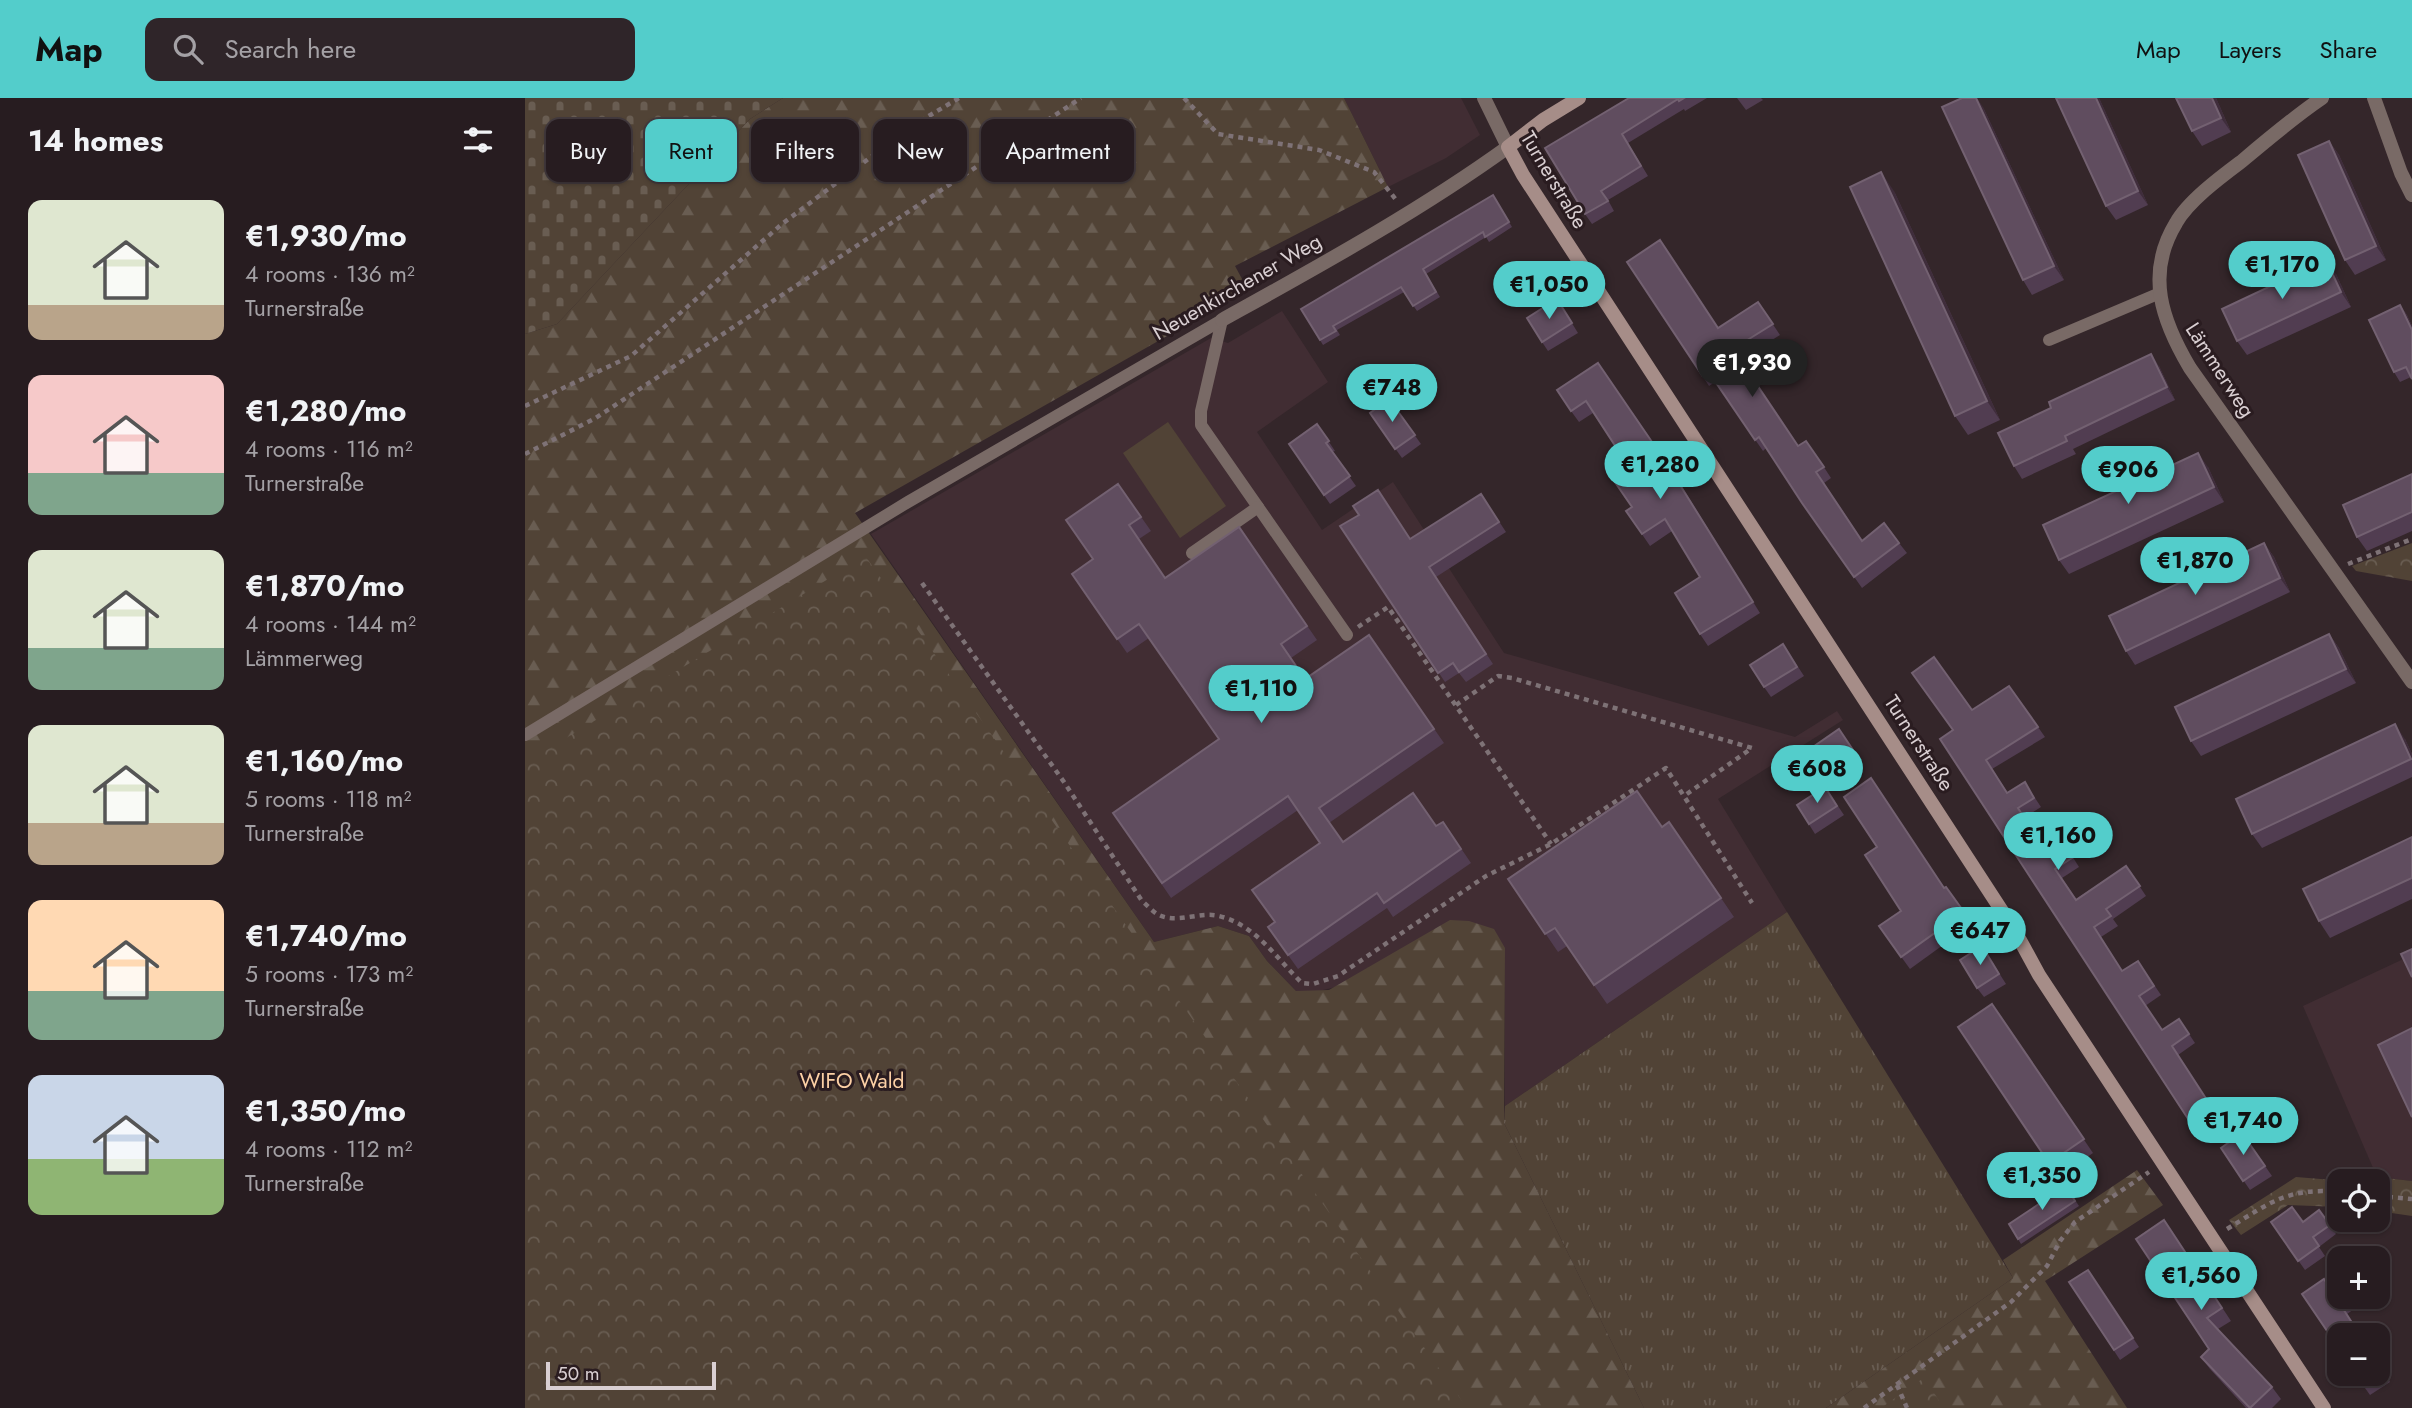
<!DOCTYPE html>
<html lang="en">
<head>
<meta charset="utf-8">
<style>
	:root { --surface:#271c20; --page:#2f2529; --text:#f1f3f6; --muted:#a4a1a5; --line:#433a3e; --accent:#53cdcb }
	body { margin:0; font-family:Jost,sans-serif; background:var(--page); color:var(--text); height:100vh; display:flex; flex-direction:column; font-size:26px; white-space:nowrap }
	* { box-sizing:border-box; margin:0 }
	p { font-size:23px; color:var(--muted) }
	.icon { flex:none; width:38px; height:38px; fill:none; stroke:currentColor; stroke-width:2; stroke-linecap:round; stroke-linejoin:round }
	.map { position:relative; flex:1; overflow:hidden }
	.side { display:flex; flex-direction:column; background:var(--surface); width:525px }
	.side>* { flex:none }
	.top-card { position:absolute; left:21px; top:21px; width:665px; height:63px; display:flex; gap:14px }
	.buttons { position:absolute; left:1802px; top:1071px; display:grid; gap:14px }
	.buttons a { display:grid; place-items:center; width:63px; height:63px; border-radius:14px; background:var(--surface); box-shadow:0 2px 5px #0004,0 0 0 2px var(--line); font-size:35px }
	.scale { position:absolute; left:21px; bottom:18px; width:170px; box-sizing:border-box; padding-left:7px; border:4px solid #d9cfd2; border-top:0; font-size:19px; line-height:24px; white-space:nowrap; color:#d9cfd2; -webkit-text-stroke:5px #2a1c20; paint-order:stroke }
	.price { position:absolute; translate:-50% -60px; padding:0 16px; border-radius:24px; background:var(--accent); color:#111; font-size:23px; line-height:46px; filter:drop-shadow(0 2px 4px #0008) }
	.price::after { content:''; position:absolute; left:50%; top:42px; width:21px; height:16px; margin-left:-10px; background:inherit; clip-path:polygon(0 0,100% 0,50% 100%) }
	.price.selected { background:#222; color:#fff }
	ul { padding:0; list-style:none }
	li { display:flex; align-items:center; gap:21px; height:175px; padding:0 28px }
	li span { display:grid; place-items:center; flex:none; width:196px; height:140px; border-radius:14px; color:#555 }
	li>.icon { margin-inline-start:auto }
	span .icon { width:84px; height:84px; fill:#fffc; stroke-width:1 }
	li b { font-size:30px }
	h2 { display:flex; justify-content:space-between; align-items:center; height:84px; padding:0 28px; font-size:30px }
	.pill { padding:0 24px; border-radius:14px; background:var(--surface); box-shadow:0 2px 5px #0004,0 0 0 2px var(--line); font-size:24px; line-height:63px }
	.pill.selected { background:var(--accent); color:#111 }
	header { display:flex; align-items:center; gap:42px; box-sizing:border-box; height:98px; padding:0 35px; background:var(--accent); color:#111 }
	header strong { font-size:33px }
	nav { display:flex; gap:38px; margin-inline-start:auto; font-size:24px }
	.search { width:490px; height:63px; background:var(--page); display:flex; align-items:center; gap:18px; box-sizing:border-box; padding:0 24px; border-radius:14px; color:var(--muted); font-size:26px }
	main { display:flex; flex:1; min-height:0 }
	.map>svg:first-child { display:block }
</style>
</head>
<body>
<header>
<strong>Map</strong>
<div class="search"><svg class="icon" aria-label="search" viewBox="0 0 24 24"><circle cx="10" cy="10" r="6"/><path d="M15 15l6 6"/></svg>Search here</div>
<nav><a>Map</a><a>Layers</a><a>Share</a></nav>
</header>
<main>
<section class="side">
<h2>14 homes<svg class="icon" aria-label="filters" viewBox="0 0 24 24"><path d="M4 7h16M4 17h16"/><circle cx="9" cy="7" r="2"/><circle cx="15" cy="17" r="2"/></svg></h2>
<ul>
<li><span style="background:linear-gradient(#dfe7d0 75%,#b9a48a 0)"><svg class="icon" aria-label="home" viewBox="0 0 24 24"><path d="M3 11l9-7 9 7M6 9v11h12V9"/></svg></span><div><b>€1,930/mo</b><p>4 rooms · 136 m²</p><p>Turnerstraße</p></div></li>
<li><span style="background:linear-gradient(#f6c9c9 70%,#7fa58c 0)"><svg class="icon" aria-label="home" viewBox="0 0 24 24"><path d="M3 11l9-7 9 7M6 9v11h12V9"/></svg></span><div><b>€1,280/mo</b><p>4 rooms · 116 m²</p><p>Turnerstraße</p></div></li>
<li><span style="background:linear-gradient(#dfe7d0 70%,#7fa58c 0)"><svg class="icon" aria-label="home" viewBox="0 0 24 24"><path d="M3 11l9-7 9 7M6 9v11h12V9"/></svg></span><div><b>€1,870/mo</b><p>4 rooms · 144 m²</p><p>Lämmerweg</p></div></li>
<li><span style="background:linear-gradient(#dfe7d0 70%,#b9a48a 0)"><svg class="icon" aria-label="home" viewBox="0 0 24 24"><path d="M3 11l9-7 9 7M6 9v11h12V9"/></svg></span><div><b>€1,160/mo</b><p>5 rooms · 118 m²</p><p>Turnerstraße</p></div></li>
<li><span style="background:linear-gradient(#ffd9b3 65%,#7fa58c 0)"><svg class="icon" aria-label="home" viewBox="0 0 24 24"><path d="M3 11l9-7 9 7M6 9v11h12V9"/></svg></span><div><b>€1,740/mo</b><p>5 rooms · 173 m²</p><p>Turnerstraße</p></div></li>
<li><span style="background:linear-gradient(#c9d6e8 60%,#8fb573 0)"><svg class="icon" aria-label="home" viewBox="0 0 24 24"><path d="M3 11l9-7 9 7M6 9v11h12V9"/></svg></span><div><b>€1,350/mo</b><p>4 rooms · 112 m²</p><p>Turnerstraße</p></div></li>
</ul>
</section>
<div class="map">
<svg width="1887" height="1310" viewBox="0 0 1887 1310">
	<defs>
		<pattern id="grass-tufts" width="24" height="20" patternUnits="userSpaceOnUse" patternTransform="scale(1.75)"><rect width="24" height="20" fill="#514336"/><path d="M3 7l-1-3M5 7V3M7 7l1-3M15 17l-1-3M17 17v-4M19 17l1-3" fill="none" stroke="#695d52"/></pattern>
		<pattern id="forest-firs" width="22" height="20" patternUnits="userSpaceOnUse" patternTransform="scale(1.75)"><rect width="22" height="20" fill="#514336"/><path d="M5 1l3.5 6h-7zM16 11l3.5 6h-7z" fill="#695d52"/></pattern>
		<pattern id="cemetery-stones" width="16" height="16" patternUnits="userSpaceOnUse" patternTransform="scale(1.75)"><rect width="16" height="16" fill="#514336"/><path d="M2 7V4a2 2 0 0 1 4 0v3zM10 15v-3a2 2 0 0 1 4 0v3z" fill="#695d52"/></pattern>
		<pattern id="park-crowns" width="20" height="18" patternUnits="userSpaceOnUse" patternTransform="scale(1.75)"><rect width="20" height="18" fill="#514336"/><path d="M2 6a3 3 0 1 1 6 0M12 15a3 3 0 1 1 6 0" fill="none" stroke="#695d52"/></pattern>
	</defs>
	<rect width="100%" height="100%" fill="#34262a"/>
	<g fill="#412d33">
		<path d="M819,0h117l19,37 -34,23 -58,29z"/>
		<path d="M757,213l46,71 -71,50 65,98 71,-48 111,171 291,84 42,-26 6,9 -125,79 69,113 -282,194v-158l-195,45 -14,-2 -29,-30 -18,-25 -31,-10 -64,16 -283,-408 340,-196 17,5z"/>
		<path d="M1887,857v226l-35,-4 -74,-171z"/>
	</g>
	<path fill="url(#grass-tufts)" d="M1262,814l226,366 -187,130h-182l-140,-285 1,-17z"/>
	<g fill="url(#forest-firs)">
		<path d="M258,0h561l44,89 -153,79 13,24 -393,223 299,429 64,-16 31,10 18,25 29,30 33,-1 121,-70 19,1 25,8 11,19 -1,175 140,285h-1119v-1074l32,-10 193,-205z"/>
		<path d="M1612,1072l26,35 -118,76 82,127h-301l187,-130 -10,-18z"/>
	</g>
	<path fill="url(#cemetery-stones)" d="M0,0h258l-33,21 -193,205 -32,10z"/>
	<g fill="url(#park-crowns)">
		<path d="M1887,445v38l-56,-10 -4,-5z"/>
		<path d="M341,458v1l601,851h-942v-645z"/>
		<path d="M1771,1079l49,4h-5v26l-52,-2 -47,30 -12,-15z"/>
		<path d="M1852,1079l35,4v35l-34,-5v-30h-3z"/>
		<path d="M1400,1279l18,31h-62z"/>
	</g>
	<path fill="#514336" d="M643,324l58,84 -46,32 -57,-85z"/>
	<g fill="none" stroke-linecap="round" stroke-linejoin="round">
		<g stroke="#7e7276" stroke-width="4.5" stroke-dasharray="5 5" stroke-linecap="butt">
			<path d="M659,0l34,36 101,16 55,22 23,29"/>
			<path d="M0,308l106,-50 151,-132 130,-98 47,-28"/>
			<path d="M0,356l69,-35 487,-321"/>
			<path d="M1823,466l64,-25"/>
			<path d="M397,485l142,199 78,119c6,5 11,11 17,14 19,9 41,-4 60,1 37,9 57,42 83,67l11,1 25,-8 148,-100 65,-32 115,-76 86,135"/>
			<path d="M833,529l30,-20 163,237"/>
			<path d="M931,607l42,-29 14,2 240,70 -68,48"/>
			<path d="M1853,1098l34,3"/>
			<path d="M1702,1131c43,-26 60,-42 113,-37"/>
			<path d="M1372,1287l10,23"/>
			<path d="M1339,1310l147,-106 36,-36 13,-25 15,-19 74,-50"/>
		</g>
		<g stroke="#796a66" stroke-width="12">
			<path d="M697,222l-21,91v14l146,210"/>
			<path d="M1524,242l111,-47"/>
			<path d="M667,455l66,-46"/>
			<path d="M0,637l383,-233 314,-182"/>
		</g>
		<g stroke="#796a66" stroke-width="14">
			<path d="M1797,0c-28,19 -54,41 -80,63 -20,15 -54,40 -66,62 -31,51 -14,98 14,145l222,314"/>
			<path d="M1849,0l27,75 11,22"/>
			<path d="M697,222c97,-54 196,-108 286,-173l-24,-49"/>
		</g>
		<path stroke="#a68d88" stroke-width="14" d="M1054,0l-36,22 -35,27 15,28 492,756 24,44 285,433"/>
	</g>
	<g fill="#513d51">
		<path d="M1104,0h78l-22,13 -1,-2 -56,34 20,33 -40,24 6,11 -22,13 -7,-10z"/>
		<path d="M1212,0h24l2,2 -17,10z"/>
		<path d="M1574,0l49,107 -32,15 -10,-14z"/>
		<path d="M1651,0h40l15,34 -29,14 -10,-15z"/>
		<path d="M1458,9l81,173 -32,15 -9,-15z"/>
		<path d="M1804,43l10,14 47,105 -31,15 -10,-15z"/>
		<path d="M1369,93l106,229 -32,15 -13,-19z"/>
		<path d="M968,97l19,32 -23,15 -3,-5 -60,37 14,23 -23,14 -13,-19 -67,38 3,5 -17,10 -22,-36z"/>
		<path d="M1811,176l15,33 -104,48 -10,-14z"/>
		<path d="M1032,201l21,34 -30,18 -6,-9z"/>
		<path d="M1233,204l22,33 -40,25 58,86 16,6 17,26 -7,5 38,57 37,3 8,10 -45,35 -60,-85 -36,-55 -3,3 -48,-69 -6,4 -7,-11 17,-47z"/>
		<path d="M1875,207l7,10 5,11v53l-1,-2 -11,5 -6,-10z"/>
		<path d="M1073,265l75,109 87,141 -52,33 -8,-12v-57l-28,-46 -22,15 -24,-35 6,-4 -9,-49 -30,-45 -14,9 -8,-11z"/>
		<path d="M1634,268l16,34 -102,49 3,5 -54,25 -8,-13z"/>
		<path d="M864,301l32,45 -19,14 -32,-45z"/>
		<path d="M792,326l18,27 -3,1 24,34 -26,18 -41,-60z"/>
		<path d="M1683,369l16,35 -155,72 -10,-14z"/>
		<path d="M1887,376v57l-45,20 -10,-14z"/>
		<path d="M593,386l33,47 -12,8 26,39 74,-51 78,113 -26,18 15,21 63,-44 75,108 -115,80 14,19 93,-16 7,-4 28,41 -78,54 -6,-9 -89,61 -30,-42 7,-5 45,-79 -22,-33 -127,88 -58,-85 106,-74 -70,-101 -22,15 -55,-79 21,-15z"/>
		<path d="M956,396l25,38 -70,45 57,87 -27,18 -7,-9 -14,9 -105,-156 71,12z"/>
		<path d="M1739,445l10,14 16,35 -155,73 -9,-14z"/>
		<path d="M1804,536l10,14 17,35 -155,73 -10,-15z"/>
		<path d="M1258,546l21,32 -33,21 -7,-10z"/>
		<path d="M1484,588l36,51 -53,32 16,24 23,-1 10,15 -17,11 22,34 23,-1 10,16 -17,11 14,21 50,-33 20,30 -33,23 5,7 -17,11 21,34 16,-10 23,34 -16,11 17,24 17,-11 16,24 -17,12 44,69 -21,14 -248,-408 19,-20z"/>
		<path d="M1314,631l21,31 -42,28 -21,-30z"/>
		<path d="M1880,641l7,15v23l-150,71 -10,-14z"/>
		<path d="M1300,689l19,28 -29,19 -18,-29z"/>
		<path d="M1144,724l65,95 -127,87 -40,-58 -9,6 -50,-73 154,-52z"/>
		<path d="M1887,739v62l-82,39 -11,-17z"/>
		<path d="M1421,789l26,37 -62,45 -31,-43z"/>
		<path d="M1457,848l24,38 -22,13 -7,-9z"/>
		<path d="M1467,906l101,149 -34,24 -101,-150z"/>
		<path d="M1717,1035l30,43 -22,14 -29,-42z"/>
		<path d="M1541,1088l13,20 -58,38 -12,-20z"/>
		<path d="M1794,1112l17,24 -17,13 6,9 -20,14 -34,-48h32z"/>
		<path d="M1639,1122l67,101 -13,8 54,58 9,12 -9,9h-26l-36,-39 -9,-12 8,-8z"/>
		<path d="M1563,1172l51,77 -19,13 -51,-78z"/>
		<path d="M1805,1190l10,9h19l4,6 -16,11 -7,21z"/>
		<path d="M1853,1266l12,18 -20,13 -15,-21h23z"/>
	</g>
	<g fill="#3f2d3b">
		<path d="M1451,0h1l6,9 81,173 -10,-14z"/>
		<path d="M1571,0h3l49,107 -10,-14z"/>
		<path d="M1687,0h4l15,34 -10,-14z"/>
		<path d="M1804,43l10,14 47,105 -10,-14z"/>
		<path d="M1356,74l13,19 106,229 -13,-19z"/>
		<path d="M1801,162l10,14 15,33 -10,-15z"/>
		<path d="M1875,207l7,10 5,11v4z"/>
		<path d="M1626,256l8,12 16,34 -8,-13z"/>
		<path d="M1073,265l75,109 87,141 -7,-11z"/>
		<path d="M1673,355l10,14 16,35 -10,-15z"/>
		<path d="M1739,445l10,14 16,35 -10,-14z"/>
		<path d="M1804,536l10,14 17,35 -10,-14z"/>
		<path d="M1870,626l10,15 7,15v6z"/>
	</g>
	<g fill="#604d5f" stroke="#736171" stroke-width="2">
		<path d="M1104,0h55l-5,3 -1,-2 -56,35 19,32 -40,25 7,10 -23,13 -40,-66z"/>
		<path d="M1437,0h14l78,168 -31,14 -81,-173z"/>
		<path d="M1531,0h40l42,93 -32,15z"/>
		<path d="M1651,0h36l9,20 -29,13z"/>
		<path d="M1804,43l47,105 -31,14 -47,-105z"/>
		<path d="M1356,74l106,229 -32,15 -105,-229z"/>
		<path d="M968,97l16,27 -24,15 -2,-5 -60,37 13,23 -23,14 -12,-19 -68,39 3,5 -16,9 -19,-31z"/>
		<path d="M1135,142l58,88 40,-26 15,22 -40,25 65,97 8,-5 18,26 -8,5 46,69 22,-18 15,20 -45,34 -52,-74 -43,-66 -4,3 -47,-69 -6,4 -75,-113z"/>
		<path d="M1801,162l15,32 -104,49 -15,-32z"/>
		<path d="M1032,201l15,24 -30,19 -15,-24z"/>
		<path d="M1875,207l12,25v49l-6,-12 -12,5 -25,-52z"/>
		<path d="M1626,256l16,33 -102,49 2,5 -53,25 -16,-33 53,-25 -2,-6z"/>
		<path d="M1073,265l67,98 88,141 -53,32 -25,-41 25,-16 -35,-58 -23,15 -16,-23 6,-4 -26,-38 17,-11 -37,-57 -15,10 -14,-21z"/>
		<path d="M864,301l26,36 -20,14 -25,-36z"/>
		<path d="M792,326l12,17 -3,2 24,33 -26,19 -35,-51z"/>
		<path d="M1673,355l16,34 -155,73 -16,-35z"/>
		<path d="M1887,376v38l-55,25 -14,-32z"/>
		<path d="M593,386l23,33 -12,8 36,53 74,-51 68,99 -26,18 24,35 64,-44 65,94 -115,79 24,34 70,-49 23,33 7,-4 18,27 -77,54 -7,-10 -89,62 -20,-28 7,-5 -23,-32 68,-47 -32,-47 -126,87 -49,-70 106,-74 -80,-115 -22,15 -45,-65 21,-15 -27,-39z"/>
		<path d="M853,392l32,49 71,-45 18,28 -70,45 57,87 -27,18 -6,-9 -15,10 -98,-147 19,-11 -6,-9z"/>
		<path d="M1739,445l16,35 -154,73 -17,-35z"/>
		<path d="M1804,536l17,35 -155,72 -16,-34z"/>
		<path d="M1258,546l14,23 -33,20 -14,-22z"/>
		<path d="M1409,559l38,53 37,-24 29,41 -52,33 21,33 18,-11 9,16 -16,10 27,44 17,-11 10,17 -17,11 21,31 50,-34 14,20 -34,23 5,7 -17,11 28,44 16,-10 16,25 -15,10 23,34 17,-11 10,15 -17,12 44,68 -22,14 -254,-389 13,-9 -41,-57z"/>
		<path d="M1870,626l16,35 -159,75 -16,-35z"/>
		<path d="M1314,631l14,21 -42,29 -14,-21z"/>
		<path d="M1346,680l73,110 2,-1 18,25 -63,45 -22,-31 22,-15 -36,-56 12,-8 -33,-50z"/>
		<path d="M1300,689l12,19 -28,18 -12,-19z"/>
		<path d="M1112,693l25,36 7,-5 52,76 -127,87 -39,-57 -10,6 -37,-55z"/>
		<path d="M1887,739v41l-93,43 -16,-32z"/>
		<path d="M1457,848l17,28 -22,14 -17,-28z"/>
		<path d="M1887,851v28l-11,-23z"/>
		<path d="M1467,906l92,135 -35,24 -91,-136z"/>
		<path d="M1887,930v89l-34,-72z"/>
		<path d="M1717,1035l23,33 -22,15 -22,-33z"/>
		<path d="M1541,1088l9,15 -57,38 -9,-15z"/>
		<path d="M1767,1109l11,15 16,-12 11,15 -17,12 6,9 -21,15 -27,-39z"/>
		<path d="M1639,1122l58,88 -15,10 65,69 -22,21 -49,-51 8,-8 -73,-110z"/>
		<path d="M1563,1172l45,68 -19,12 -45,-68z"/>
		<path d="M1799,1181l6,9 10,-6v15h11l-11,7 20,31h-20v15l-38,-56z"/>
		<path d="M1853,1267l5,7 -20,14 -8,-12h23z"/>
	</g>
	<g text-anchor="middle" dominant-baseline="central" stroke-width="6" stroke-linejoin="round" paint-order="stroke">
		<g font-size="21" fill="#d9cfd2" stroke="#2a1c20">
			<text transform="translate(1029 82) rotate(59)">Turnerstraße</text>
			<text transform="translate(712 189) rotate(-30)">Neuenkirchener Weg</text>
			<text transform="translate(1695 272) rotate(57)">Lämmerweg</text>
			<text transform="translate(1394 645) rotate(57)">Turnerstraße</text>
		</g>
		<g font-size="21" fill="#fcd0a5" stroke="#2a1c20">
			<text x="327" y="983">WIFO Wald</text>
		</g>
	</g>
</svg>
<div class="buttons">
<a><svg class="icon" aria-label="locate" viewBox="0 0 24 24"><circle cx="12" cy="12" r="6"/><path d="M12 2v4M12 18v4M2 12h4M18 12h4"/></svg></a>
<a>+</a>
<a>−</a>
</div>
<div class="scale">50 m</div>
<b class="price" style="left:1757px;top:203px">€1,170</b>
<b class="price" style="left:1024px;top:223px">€1,050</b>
<b class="price selected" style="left:1227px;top:301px">€1,930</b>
<b class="price" style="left:867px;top:326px">€748</b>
<b class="price" style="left:1135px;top:403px">€1,280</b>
<b class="price" style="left:1603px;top:408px">€906</b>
<b class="price" style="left:1670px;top:499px">€1,870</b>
<b class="price" style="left:736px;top:627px">€1,110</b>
<b class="price" style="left:1292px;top:707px">€608</b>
<b class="price" style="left:1533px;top:774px">€1,160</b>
<b class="price" style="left:1455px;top:869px">€647</b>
<b class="price" style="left:1718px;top:1059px">€1,740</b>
<b class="price" style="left:1517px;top:1114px">€1,350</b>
<b class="price" style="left:1676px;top:1214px">€1,560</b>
<div class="top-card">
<a class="pill">Buy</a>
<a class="pill selected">Rent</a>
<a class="pill">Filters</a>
<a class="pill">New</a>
<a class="pill">Apartment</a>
</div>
</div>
</main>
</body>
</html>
